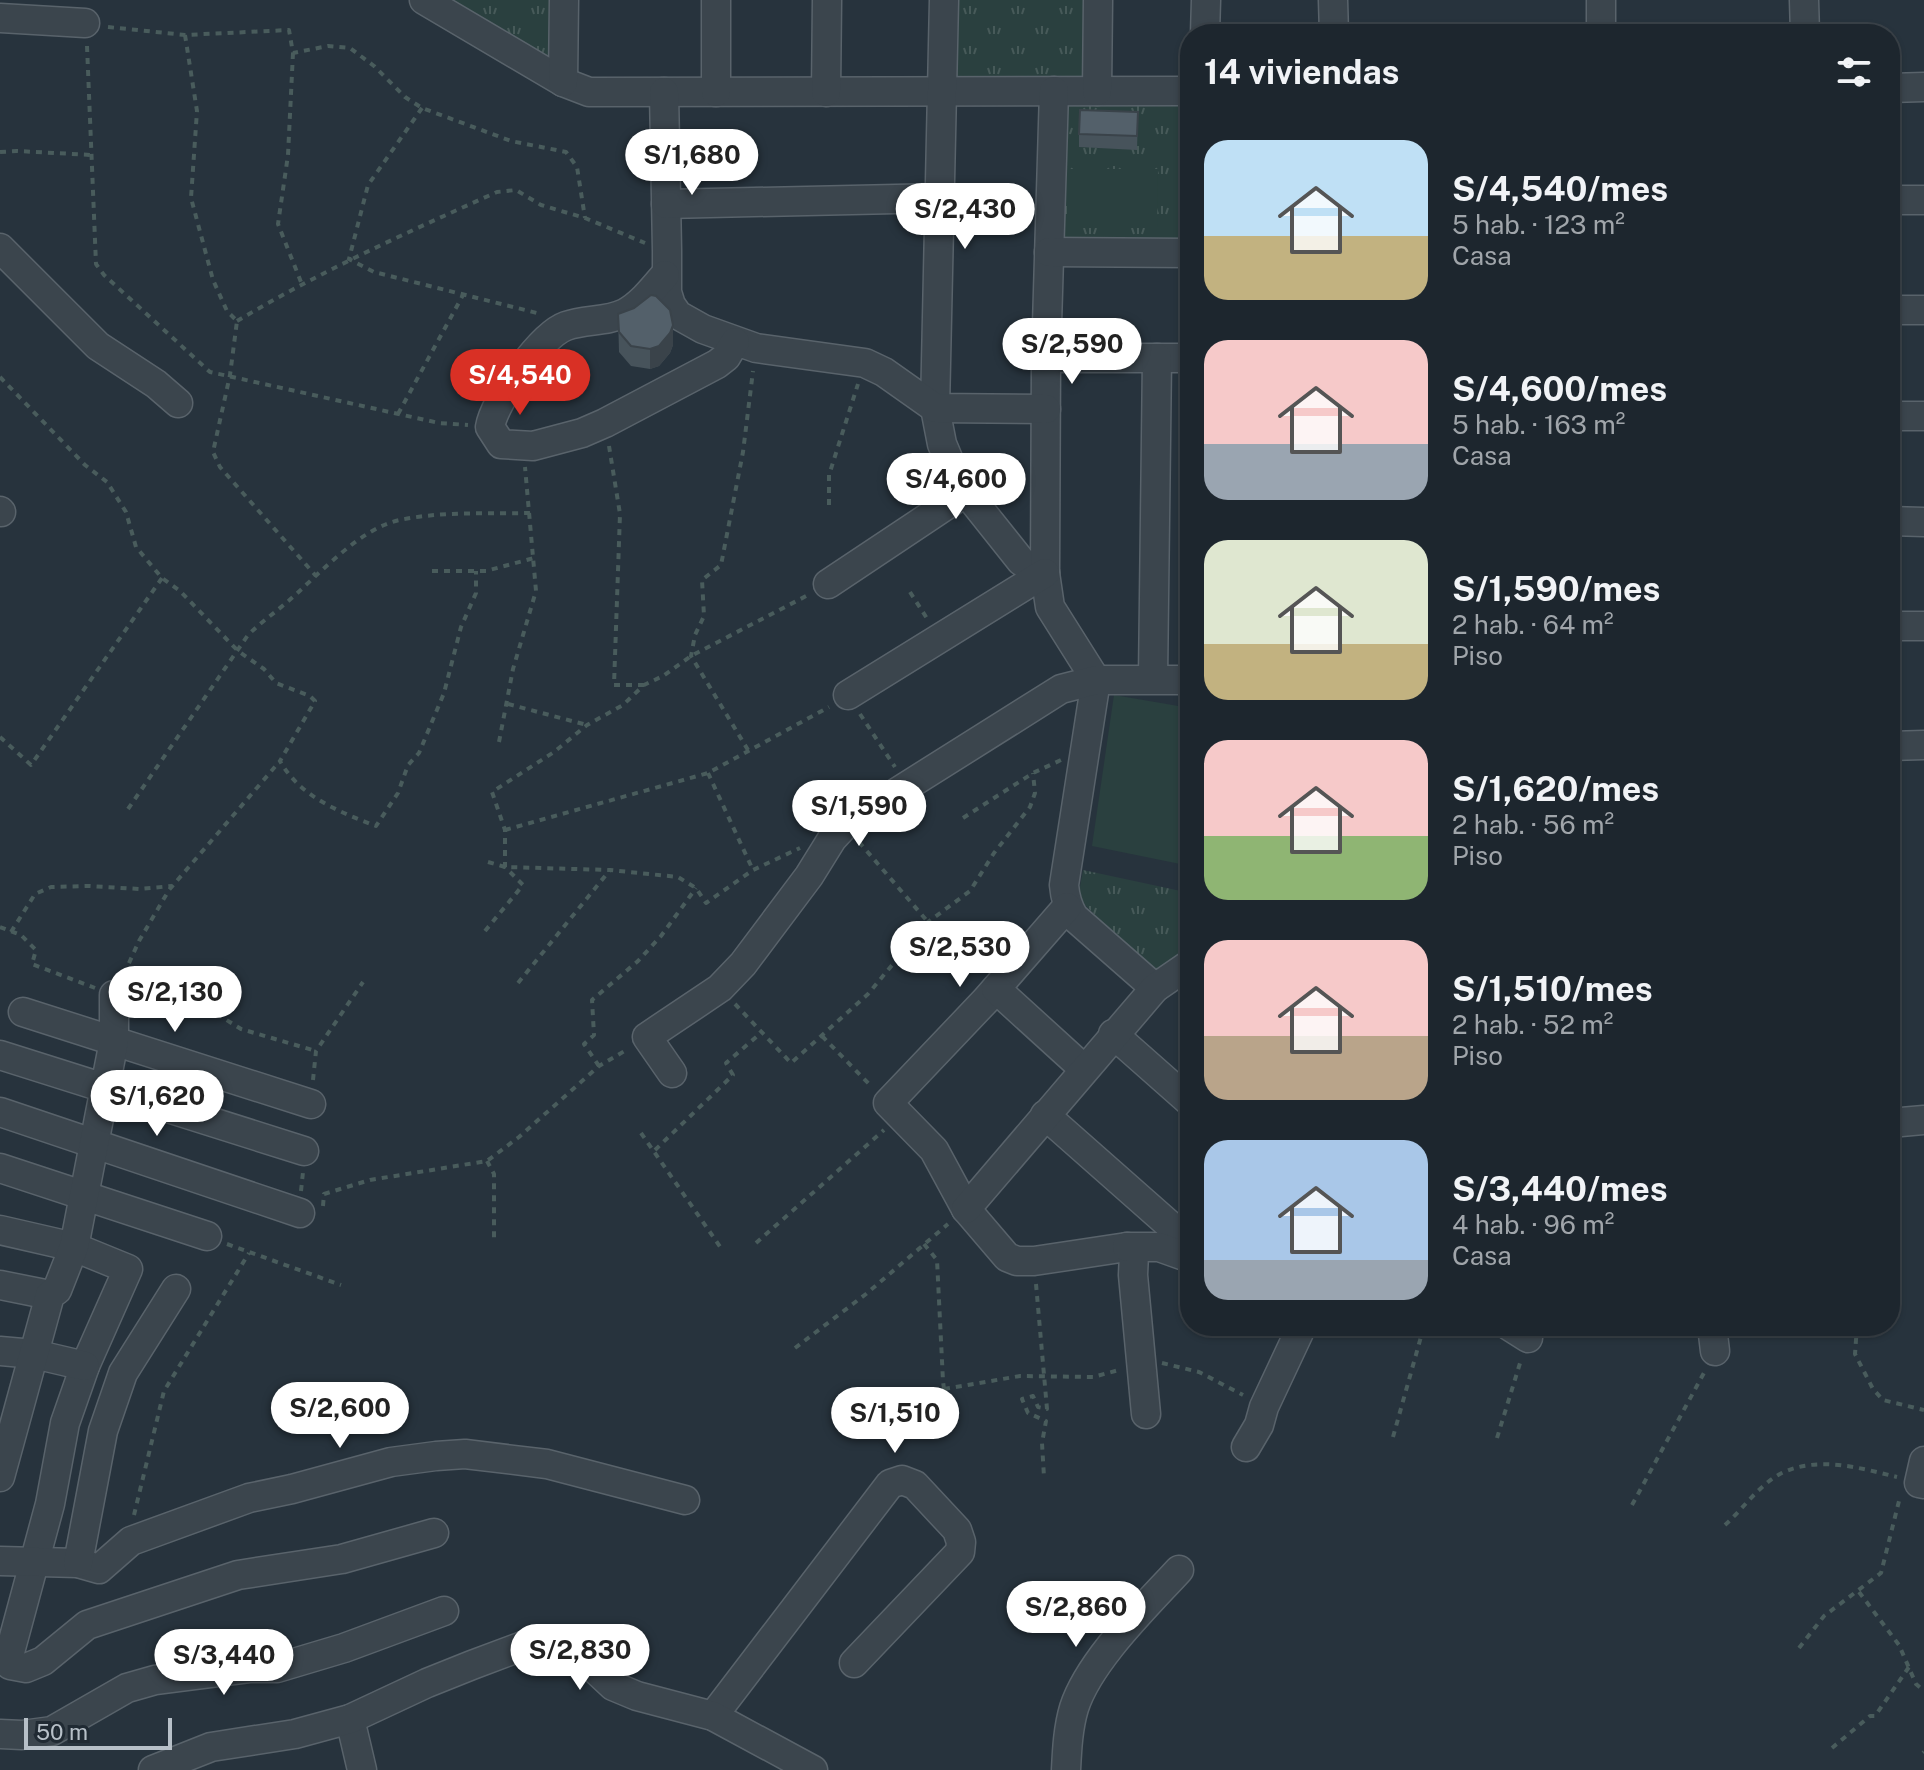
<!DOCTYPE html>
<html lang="es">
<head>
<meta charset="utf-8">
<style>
	:root { --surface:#1d262e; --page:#2a323a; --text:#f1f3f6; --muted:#a0a5aa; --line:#3b434a; --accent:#d93025 }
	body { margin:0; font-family:"Public Sans",sans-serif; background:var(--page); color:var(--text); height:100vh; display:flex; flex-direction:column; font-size:30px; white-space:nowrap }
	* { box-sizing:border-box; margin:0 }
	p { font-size:26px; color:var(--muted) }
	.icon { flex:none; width:44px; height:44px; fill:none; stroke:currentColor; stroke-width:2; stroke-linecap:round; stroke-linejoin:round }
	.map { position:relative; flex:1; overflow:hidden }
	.side { position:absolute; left:1180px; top:24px; width:720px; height:1312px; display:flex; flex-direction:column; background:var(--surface); border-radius:32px; box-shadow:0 2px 6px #0004,0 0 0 2px var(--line) }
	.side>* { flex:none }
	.scale { position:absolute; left:24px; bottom:20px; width:148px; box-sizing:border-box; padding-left:8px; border:4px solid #b7c0c8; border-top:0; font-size:22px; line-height:28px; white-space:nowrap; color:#b7c0c8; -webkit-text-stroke:6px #202a33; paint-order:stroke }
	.price { position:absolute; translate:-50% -68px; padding:0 18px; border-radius:28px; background:#fff; color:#222; font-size:26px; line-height:52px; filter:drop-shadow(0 2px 4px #0008) }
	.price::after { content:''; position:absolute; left:50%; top:48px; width:24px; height:18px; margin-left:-12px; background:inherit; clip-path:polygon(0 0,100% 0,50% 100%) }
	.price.on { background:var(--accent); color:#fff }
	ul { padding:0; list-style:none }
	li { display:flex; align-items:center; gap:24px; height:200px; padding:0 24px }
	li span { display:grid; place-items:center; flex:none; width:224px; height:160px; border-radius:24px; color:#555 }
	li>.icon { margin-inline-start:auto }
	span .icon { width:96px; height:96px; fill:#fffc; stroke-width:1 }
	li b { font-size:34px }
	h2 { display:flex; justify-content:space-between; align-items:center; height:96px; padding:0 24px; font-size:34px }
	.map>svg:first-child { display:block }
</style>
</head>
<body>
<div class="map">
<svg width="1924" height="1770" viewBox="0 0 1924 1770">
	<defs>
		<pattern id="park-tufts" width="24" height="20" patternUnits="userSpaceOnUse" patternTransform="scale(2)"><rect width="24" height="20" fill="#2a403f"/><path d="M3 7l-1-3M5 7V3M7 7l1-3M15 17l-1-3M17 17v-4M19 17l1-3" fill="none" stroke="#475a59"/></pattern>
	</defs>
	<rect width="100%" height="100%" fill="#27333d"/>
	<g fill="url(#park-tufts)">
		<path d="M434,0h125l-1,69z"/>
		<path d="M952,0h139l2,81 -140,-3z"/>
		<path d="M1060,104l130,2v141h-131z"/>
		<path d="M1083,870l107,23v62l-31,24 -81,-81z"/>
	</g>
	<g fill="#2a403f">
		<path d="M1069,169h89l-1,59h-88z"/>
		<path d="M1114,695l76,13v158l-98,-20z"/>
	</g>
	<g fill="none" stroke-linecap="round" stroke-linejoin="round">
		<g stroke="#59636b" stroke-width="31">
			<g id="minor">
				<path d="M424,0l139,82 26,10 601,-1"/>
				<path d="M716,0v92"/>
				<path d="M944,0l-9,408 7,36 10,24 14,24 55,69 14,10 10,2"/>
				<path d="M1333,0l1,34"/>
				<path d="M1601,0v34"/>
				<path d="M1804,0l1,34"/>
				<path d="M0,18l85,5"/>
				<path d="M1205,34l1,-34"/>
				<path d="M563,82l1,-82"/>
				<path d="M1890,88l34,-1"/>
				<path d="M1054,91l-8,267 -1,215 5,34 46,73 -32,205c1,12 3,21 10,32l81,71"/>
				<path d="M1097,91l1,-91"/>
				<path d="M664,92l3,159v41l4,13 7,10 25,14 53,19 109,15 19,9 51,36 111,1"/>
				<path d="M826,92l1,-92"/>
				<path d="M1890,200h34"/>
				<path d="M666,204l275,-6"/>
				<path d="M0,248l98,98 58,38 22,19"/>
				<path d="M1049,252l141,1"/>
				<path d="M665,275c-12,13 -24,30 -40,38 -18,9 -40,6 -59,13 -25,9 -72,75 -76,101l11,17 32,2 49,-13 23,-10 112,-59 9,-7 9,-15"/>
				<path d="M1890,310h34"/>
				<path d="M1046,358h144"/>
				<path d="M1890,416h34"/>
				<path d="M0,511l1,1"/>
				<path d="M1890,521l34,1"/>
				<path d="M828,584l138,-92"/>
				<path d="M1890,626h34"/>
				<path d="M1153,679l4,-321"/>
				<path d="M848,695l197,-122"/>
				<path d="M1890,746l34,-1"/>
				<path d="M1067,907l-81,93 -98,103 46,47 32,59 41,48 10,4h17l93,-14 7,6 -1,22 13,139"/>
				<path d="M996,989l88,80"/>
				<path d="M23,1012l288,92"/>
				<path d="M1113,1034l77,68"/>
				<path d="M0,1055l304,96"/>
				<path d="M672,1073l-25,-36 73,-49 23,-24 66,-88 23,-37 13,-14 216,-136 35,-9h94"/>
				<path d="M0,1112l300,101"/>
				<path d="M1045,1115l145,128"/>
				<path d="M1890,1123l34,-3"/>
				<path d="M0,1168l207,68"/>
				<path d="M966,1209l189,-221 35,-24"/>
				<path d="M0,1230l74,17 54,22 -43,97 -20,57 -15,81 -40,148v13l16,3 17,-7 44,-36 151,-50 104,-16 92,-26"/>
				<path d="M1127,1247h32l31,11"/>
				<path d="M0,1285l50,10"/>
				<path d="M1509,1326l19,12"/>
				<path d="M1712,1326l3,25"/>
				<path d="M0,1351l34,3 51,12"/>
				<path d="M1246,1447l13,-22 5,-18 38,-81"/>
				<path d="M1924,1461l-5,22 5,1"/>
				<path d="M0,1477l50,-182 7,-5 17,-43 40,-206v-46"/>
				<path d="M0,1561l78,2 21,6 32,-28 118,-43 43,-9 99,-27 45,-6 29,-2 82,10 138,36"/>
				<path d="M78,1563l25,-132 20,-58 53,-84"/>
				<path d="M713,1716l177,-232 12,-4 13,5 42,45 4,12 -1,10 -106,111"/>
				<path d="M350,1719l12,51"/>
				<path d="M0,1734l22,1 30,-4 75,-43 28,-8 94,-12h28l67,-20 100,-37"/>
				<path d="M153,1770l58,-23 84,-13 55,-15 77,-36 45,-18 64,-24 16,-1 16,4 45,42 24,10 76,20 100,54"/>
				<path d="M1066,1770c1,-20 2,-42 8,-62 15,-47 71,-101 105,-138"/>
			</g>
		</g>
		<g stroke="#495c5c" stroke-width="4" stroke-dasharray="6 6" stroke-linecap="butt">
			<path d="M108,27l77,8 104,-5 4,23 35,-7 22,2 24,18 31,31 17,11 89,33 55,11 11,15 8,51"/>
			<path d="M185,35l12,76 -6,87 22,82 14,31 10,10 -7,54 -17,77 7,15 96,109"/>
			<path d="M87,46l9,218 8,11 106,97 229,51 29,2"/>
			<path d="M293,53l-5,102 -10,69 23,58"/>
			<path d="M422,108l-54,77 -19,74 25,13 167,42"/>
			<path d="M0,152l17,-1 75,4"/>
			<path d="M237,321c84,-50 171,-89 260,-129l19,-2 25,15 44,13 60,25"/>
			<path d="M0,377l85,88 22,17 19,30 10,35 26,31 18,13 58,60 26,18 12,14 34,13 5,5 -35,60c20,36 60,51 96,65l22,-33 10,-28 11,-12 25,-60 17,-66 15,-34v-22"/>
			<path d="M398,414l65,-119"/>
			<path d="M609,446l11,68 -6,171h30"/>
			<path d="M829,505v-30l29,-91"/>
			<path d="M432,571h54l48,-13"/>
			<path d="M910,592l18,28"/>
			<path d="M508,704l79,21"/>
			<path d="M860,714l35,53"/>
			<path d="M0,737l31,28 131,-187"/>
			<path d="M499,742l14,-73 23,-78 -11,-124"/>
			<path d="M748,750l-57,-94 4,-21 9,-19 -2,-36 19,-15 22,-113 10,-81"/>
			<path d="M708,773l45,97"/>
			<path d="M128,809l120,-174c13,-13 24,-20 38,-32 31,-26 73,-75 114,-83 42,-9 88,-6 130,-7"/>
			<path d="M963,818l70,-45 28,-13"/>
			<path d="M505,830l203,-57 121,-66"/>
			<path d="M859,842l69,80"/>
			<path d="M488,862l17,5 105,3 68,7 18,11 10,15 47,-33 47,-22"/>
			<path d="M0,927l21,8 15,15 -4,14 63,24"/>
			<path d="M485,931l38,-46 -18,-18v-37l-13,-38 62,-40 33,-27 36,-20 21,-20 19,-9 28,-20 119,-62"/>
			<path d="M11,932l24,-38 16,-7 38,-1 50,3 33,-3"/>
			<path d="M124,974l15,-33 30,-51 111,-129"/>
			<path d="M518,983l92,-113"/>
			<path d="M134,998l83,16 24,15 75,22"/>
			<path d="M735,1004l56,59 77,-69 60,-72 42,-31 24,-38 36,-46 5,-14 -2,-20"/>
			<path d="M822,1036l50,51"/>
			<path d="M599,1066l-15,-22 10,-9 -2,-35 46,-39 23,-25 35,-48"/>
			<path d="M313,1080l3,-29 47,-69"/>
			<path d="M641,1133l80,115"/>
			<path d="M655,1150l78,-75 -7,-12 36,-31"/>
			<path d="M487,1161l7,13v69"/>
			<path d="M301,1191l2,-19"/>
			<path d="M323,1206l1,-12 46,-14 117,-19 32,-24 80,-71 29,-17"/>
			<path d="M756,1243l128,-113"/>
			<path d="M227,1244l114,41"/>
			<path d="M924,1244l13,16 6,121 5,40"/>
			<path d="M1036,1284l11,125 -9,-2 -5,-11 -11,3 6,14 18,8 -4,22 2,34"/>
			<path d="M1857,1326l-2,28 18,35 10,11 41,10"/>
			<path d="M795,1348l71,-54 82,-70"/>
			<path d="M1162,1363l37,9 44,23"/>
			<path d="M944,1389l76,-13 73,1 26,-7"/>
			<path d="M1393,1437l31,-111"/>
			<path d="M1497,1438l24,-78"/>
			<path d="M1632,1505l73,-134"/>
			<path d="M134,1515l30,-124 85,-138"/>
			<path d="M1725,1525c18,-16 33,-39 55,-51 37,-19 80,-6 117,3"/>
			<path d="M1859,1592l40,53 17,39 8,7"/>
			<path d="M1799,1648l25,-32 57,-43 19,-76"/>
			<path d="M1832,1748l38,-32h5l34,-49"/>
			<path d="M1923,1753l1,-1"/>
		</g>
		<use href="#minor" stroke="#3b454d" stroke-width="28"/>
	</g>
	<g fill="#47535b">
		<path d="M1138,112l-1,38 -58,-3v-13z"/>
		<path d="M634,308l39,37 -3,8 -11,13 -9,3 -19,-3 -12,-14 -1,-38z"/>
	</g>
	<path fill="#3a434a" d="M673,325v20l-3,8 -11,13 -9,3v-20z"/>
	<g fill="#53606a" stroke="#3a434a" stroke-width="2">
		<path d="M1080,110l58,2 -1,24 -58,-2z"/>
		<path d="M651,295l5,1 14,14 3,15 -3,8 -11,13 -9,3 -19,-3 -12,-14 -1,-18 16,-6z"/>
	</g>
</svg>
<div class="scale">50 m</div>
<b class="price" style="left:692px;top:197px">S/1,680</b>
<b class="price" style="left:965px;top:251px">S/2,430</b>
<b class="price" style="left:1072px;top:386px">S/2,590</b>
<b class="price on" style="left:520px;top:417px">S/4,540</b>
<b class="price" style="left:956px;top:521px">S/4,600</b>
<b class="price" style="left:859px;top:848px">S/1,590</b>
<b class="price" style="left:960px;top:989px">S/2,530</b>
<b class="price" style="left:175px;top:1034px">S/2,130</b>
<b class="price" style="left:157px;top:1138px">S/1,620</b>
<b class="price" style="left:340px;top:1450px">S/2,600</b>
<b class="price" style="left:895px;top:1455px">S/1,510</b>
<b class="price" style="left:1076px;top:1649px">S/2,860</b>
<b class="price" style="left:580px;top:1692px">S/2,830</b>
<b class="price" style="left:224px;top:1697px">S/3,440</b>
<section class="side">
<h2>14 viviendas<svg class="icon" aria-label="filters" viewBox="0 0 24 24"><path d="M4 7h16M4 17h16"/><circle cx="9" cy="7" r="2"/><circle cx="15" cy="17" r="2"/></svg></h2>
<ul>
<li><span style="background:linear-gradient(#bfe0f5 60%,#c2b280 0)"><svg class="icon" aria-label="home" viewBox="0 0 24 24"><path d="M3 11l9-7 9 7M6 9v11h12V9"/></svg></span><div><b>S/4,540/mes</b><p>5 hab. · 123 m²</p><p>Casa</p></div></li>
<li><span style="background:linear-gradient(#f6c9c9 65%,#9aa5b1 0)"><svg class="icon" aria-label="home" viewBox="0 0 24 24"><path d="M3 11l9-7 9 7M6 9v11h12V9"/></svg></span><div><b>S/4,600/mes</b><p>5 hab. · 163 m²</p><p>Casa</p></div></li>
<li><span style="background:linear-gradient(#dfe7d0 65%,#c2b280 0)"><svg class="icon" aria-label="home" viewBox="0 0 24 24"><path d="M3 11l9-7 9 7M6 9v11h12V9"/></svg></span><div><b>S/1,590/mes</b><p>2 hab. · 64 m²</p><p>Piso</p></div></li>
<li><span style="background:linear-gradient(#f6c9c9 60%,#8fb573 0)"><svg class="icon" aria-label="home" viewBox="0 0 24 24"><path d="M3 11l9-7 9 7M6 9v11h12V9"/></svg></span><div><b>S/1,620/mes</b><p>2 hab. · 56 m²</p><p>Piso</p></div></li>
<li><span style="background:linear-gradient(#f6c9c9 60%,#b9a48a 0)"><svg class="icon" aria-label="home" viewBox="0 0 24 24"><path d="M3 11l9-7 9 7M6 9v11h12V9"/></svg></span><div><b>S/1,510/mes</b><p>2 hab. · 52 m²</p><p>Piso</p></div></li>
<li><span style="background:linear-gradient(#a9c7e8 75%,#9aa5b1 0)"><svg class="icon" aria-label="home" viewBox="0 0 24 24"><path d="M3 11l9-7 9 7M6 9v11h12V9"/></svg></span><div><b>S/3,440/mes</b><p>4 hab. · 96 m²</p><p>Casa</p></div></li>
</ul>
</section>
</div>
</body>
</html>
